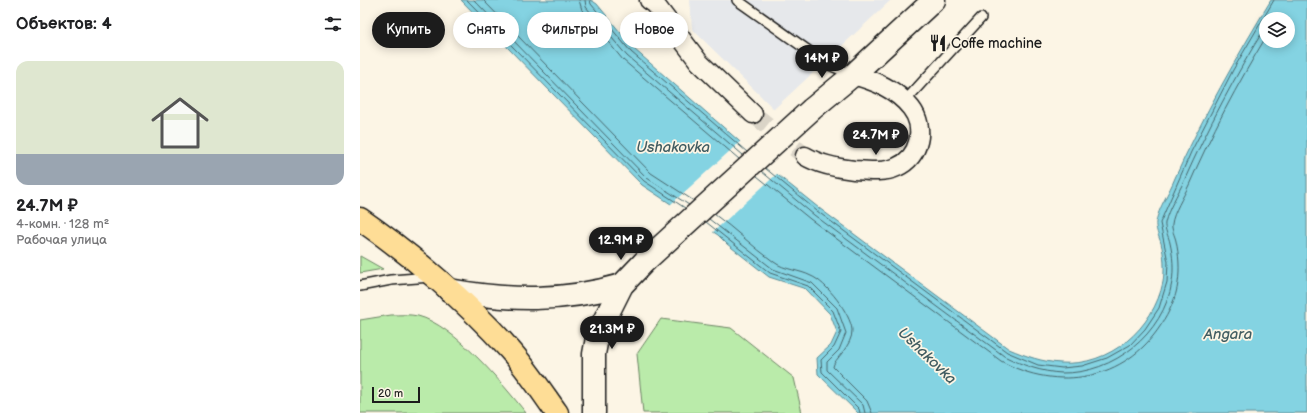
<!DOCTYPE html>
<html lang="ru">
<head>
<meta charset="utf-8">
<style>
	:root { --surface:#fff; --page:#f6f6f6; --text:#202124; --muted:#757577; --accent:#1c1c1c }
	body { margin:0; font-family:"Balsamiq Sans",sans-serif; background:var(--page); color:var(--text); height:100vh; display:flex; flex-direction:column; font-size:15px; white-space:nowrap }
	* { box-sizing:border-box; margin:0 }
	p { font-size:13px; color:var(--muted) }
	.icon { flex:none; width:22px; height:22px; fill:none; stroke:currentColor; stroke-width:2; stroke-linecap:round; stroke-linejoin:round }
	.map { position:relative; flex:1; overflow:hidden }
	.drawer { display:flex; flex-direction:column; background:var(--surface); width:360px }
	.drawer>* { flex:none }
	.banner { position:absolute; left:12px; top:12px; width:380px; height:36px; display:flex; gap:8px }
	.controls { position:absolute; left:899px; top:12px; display:grid; gap:8px }
	.controls a { display:grid; place-items:center; width:36px; height:36px; border-radius:50%; background:var(--surface); box-shadow:0 2px 10px #0003; font-size:20px }
	.scale { position:absolute; left:12px; bottom:10px; width:48px; box-sizing:border-box; padding-left:4px; border:2px solid #1c1c1c; border-top:0; font-size:11px; line-height:14px; white-space:nowrap; color:#1c1c1c; -webkit-text-stroke:3px #fcf5e5; paint-order:stroke }
	.price { position:absolute; translate:-50% -34px; padding:0 9px; border-radius:14px; background:var(--accent); color:#fff; font-size:13px; line-height:26px; filter:drop-shadow(0 1px 2px #0008) }
	.price::after { content:''; position:absolute; left:50%; top:24px; width:12px; height:9px; margin-left:-6px; background:inherit; clip-path:polygon(0 0,100% 0,50% 100%) }
	.price.active { background:#222; color:#fff }
	ul { padding:0; list-style:none }
	li { display:grid; align-content:center; gap:8px; height:212px; padding:0 16px }
	li span { display:grid; place-items:center; height:124px; border-radius:12px; color:#555 }
	li>.icon { margin-inline-start:auto }
	span .icon { width:72px; height:72px; fill:#fffc; stroke-width:1 }
	li b { font-size:17px }
	h2 { display:flex; justify-content:space-between; align-items:center; height:48px; padding:0 16px; font-size:17px }
	.pill { padding:0 14px; border-radius:18px; background:var(--surface); box-shadow:0 2px 10px #0003; font-size:14px; line-height:36px }
	.pill.active { background:var(--accent); color:#fff }
	main { display:flex; flex:1; min-height:0 }
	.map>svg:first-child { display:block }
</style>
</head>
<body>
<main>
<section class="drawer">
<h2>Объектов: 4<svg class="icon" aria-label="filters" viewBox="0 0 24 24"><path d="M4 7h16M4 17h16"/><circle cx="9" cy="7" r="2"/><circle cx="15" cy="17" r="2"/></svg></h2>
<ul>
<li><span style="background:linear-gradient(#dfe7d0 75%,#9aa5b1 0)"><svg class="icon" aria-label="home" viewBox="0 0 24 24"><path d="M3 11l9-7 9 7M6 9v11h12V9"/></svg></span><div><b>24.7M ₽</b><p>4-комн. · 128 m²</p><p>Рабочая улица</p></div></li>
</ul>
</section>
<div class="map">
<svg width="947" height="413" viewBox="0 0 947 413">
	<rect width="100%" height="100%" fill="#fcf5e5"/>
	<filter id="ink" filterUnits="userSpaceOnUse"><feTurbulence type="fractalNoise" baseFrequency=".025" numOctaves="2"/><feDisplacementMap in="SourceGraphic" scale="8" xChannelSelector="R" yChannelSelector="G"/><feConvolveMatrix kernelMatrix="1 2 1 2 8 2 1 2 1" color-interpolation-filters="sRGB"/></filter>
	<g filter="url(#ink)">
		<path fill="#e6e8eb" d="M330,0h201l-117,109 -82,-80z"/>
		<g fill="#baebaa" stroke="#6b8463">
			<path d="M0,256l23,13 -23,4z"/>
			<path d="M31,315c8,0 18,-1 27,1 36,9 85,68 108,97h-166v-93z"/>
			<path d="M301,319l70,9 63,50 8,35h-159l-6,-59z"/>
		</g>
		<path fill="#84d3e2" stroke="#5a8a93" fill-rule="evenodd" d="M101,0h130l6,4 37,45 145,127 40,32 190,141c17,7 33,13 52,14 48,4 93,-35 102,-81 2,-13 1,-27 -2,-39 -2,-6 -6,-15 -5,-21 2,-13 14,-31 19,-44 28,-62 61,-120 96,-178h36v413h-449l-40,-39 -1,-16 14,-13 6,-13 -7,-18 -24,-25 -37,-12 -42,-33 -9,-9 -76,-50zM906,19h22v22h-22z"/>
		<path fill="#fcf5e5" d="M382,140l37,32 -67,61 -42,-28z"/>
		<g fill="none" stroke-linecap="round" stroke-linejoin="round">
			<g stroke="#46656b" stroke-width="1">
				<path d="M107,0l177,181 41,27"/>
				<path d="M114,0l173,178 42,27"/>
				<path d="M123,0l168,173 43,28"/>
				<path d="M219,0l3,10 41,50 116,99"/>
				<path d="M225,0l1,7 41,49 116,99"/>
				<path d="M230,0l1,4 40,48 116,100"/>
				<path d="M405,168l52,43 190,141 31,13 24,3 20,-2 25,-8 23,-13 15,-16 14,-21 8,-26 1,-20 -8,-39 31,-71 42,-82 41,-70"/>
				<path d="M401,171l53,44 190,141c18,9 37,16 58,17 51,1 102,-39 110,-91 2,-13 1,-26 -2,-39 -1,-6 -6,-14 -5,-20 3,-14 13,-29 19,-42 24,-54 51,-105 82,-155"/>
				<path d="M397,176l53,43 191,142c56,31 124,20 160,-36 8,-12 15,-27 17,-42 2,-14 1,-28 -2,-42 -1,-5 -5,-12 -4,-17 1,-11 12,-28 17,-39 22,-51 48,-100 77,-148"/>
				<path d="M354,214c21,15 39,33 60,48 10,8 26,8 37,14 15,6 40,38 41,54 1,16 -19,30 -19,37l34,34 5,12"/>
				<path d="M349,219l64,50 39,14 25,25 9,25 -7,17 -12,12v8l36,35 2,8"/>
				<path d="M346,222l64,51 38,13 25,25 8,21 -7,15 -13,13 1,12 37,37 1,4"/>
			</g>
			<path stroke="#dad4c7" stroke-width="18" stroke-dasharray="18 9" stroke-linecap="butt" d="M393,114l52,42"/>
			<g stroke="#1c1c1c" stroke-width="12">
				<g id="service">
					<path d="M377,0l90,64 26,11"/>
					<path d="M545,101l76,-83"/>
					<path d="M0,286l31,-6 40,-3"/>
				</g>
			</g>
			<g stroke="#1c1c1c" stroke-width="21">
				<g id="minor">
					<path d="M289,0l6,4 44,58 54,52"/>
					<path d="M445,156c15,9 32,12 49,14 14,1 30,3 43,-3 23,-10 29,-40 14,-59 -15,-19 -36,-27 -58,-33"/>
				</g>
			</g>
			<g stroke="#1c1c1c" stroke-width="25">
				<g id="secondary">
					<path d="M452,109l41,-34 81,-75"/>
					<path d="M89,290c61,11 113,12 173,-5"/>
					<path d="M234,413v-59l4,-21 24,-48 23,-24"/>
				</g>
			</g>
			<g stroke="#1c1c1c" stroke-width="25">
				<path id="primary" d="M0,219c52,36 107,83 149,130 18,20 33,43 48,64"/>
			</g>
			<use href="#service" stroke="#fcf5e5" stroke-width="9"/>
			<use href="#minor" stroke="#fcf5e5" stroke-width="18"/>
			<use href="#secondary" stroke="#fcf5e5" stroke-width="22"/>
			<use href="#primary" stroke="#fedd96" stroke-width="22"/>
			<g stroke="#1c1c1c" stroke-width="25" stroke-linecap="butt">
				<path id="secondary-bridge" d="M285,261l167,-152"/>
			</g>
			<use href="#secondary-bridge" stroke="#fcf5e5" stroke-width="22"/>
		</g>
	</g>
	<defs>
		<g id="restaurant-bare" transform="scale(1.38)"><path d="M-5-6h1v4h1v-4h1v4h1v-4h1v5L-1.5 .5V6h-2V.5L-5-1ZM5-6V6H3V1.5H1.5Q1.5-4 5-6Z" fill="#1c1c1c" stroke="#fcf5e5" stroke-width="2.5" paint-order="stroke"/></g>
	</defs>
	<g fill-rule="evenodd">
		<use href="#restaurant-bare" x="578" y="43"/>
	</g>
	<g text-anchor="middle" dominant-baseline="central" stroke-width="3.5" stroke-linejoin="round" paint-order="stroke">
		<g font-size="14" fill="#1c1c1c" stroke="#fcf5e5" text-anchor="start">
			<text x="591" y="43">Coffe machine</text>
		</g>
		<g font-size="15" font-style="italic" fill="#405c61" stroke="#fcf5e5">
			<text x="313" y="147">Ushakovka</text>
			<text x="868" y="334">Angara</text>
			<text transform="translate(567 356) rotate(44)">Ushakovka</text>
		</g>
	</g>
</svg>
<div class="controls">
<a><svg class="icon" aria-label="layers" viewBox="0 0 24 24"><path d="M12 4l9 5-9 5-9-5zM3 14l9 5 9-5"/></svg></a>
</div>
<div class="scale">20 m</div>
<b class="price" style="left:462px;top:79px">14M ₽</b>
<b class="price active" style="left:516px;top:156px">24.7M ₽</b>
<b class="price" style="left:261px;top:261px">12.9M ₽</b>
<b class="price" style="left:252px;top:350px">21.3M ₽</b>
<div class="banner">
<a class="pill active">Купить</a>
<a class="pill">Снять</a>
<a class="pill">Фильтры</a>
<a class="pill">Новое</a>
</div>
</div>
</main>
</body>
</html>
